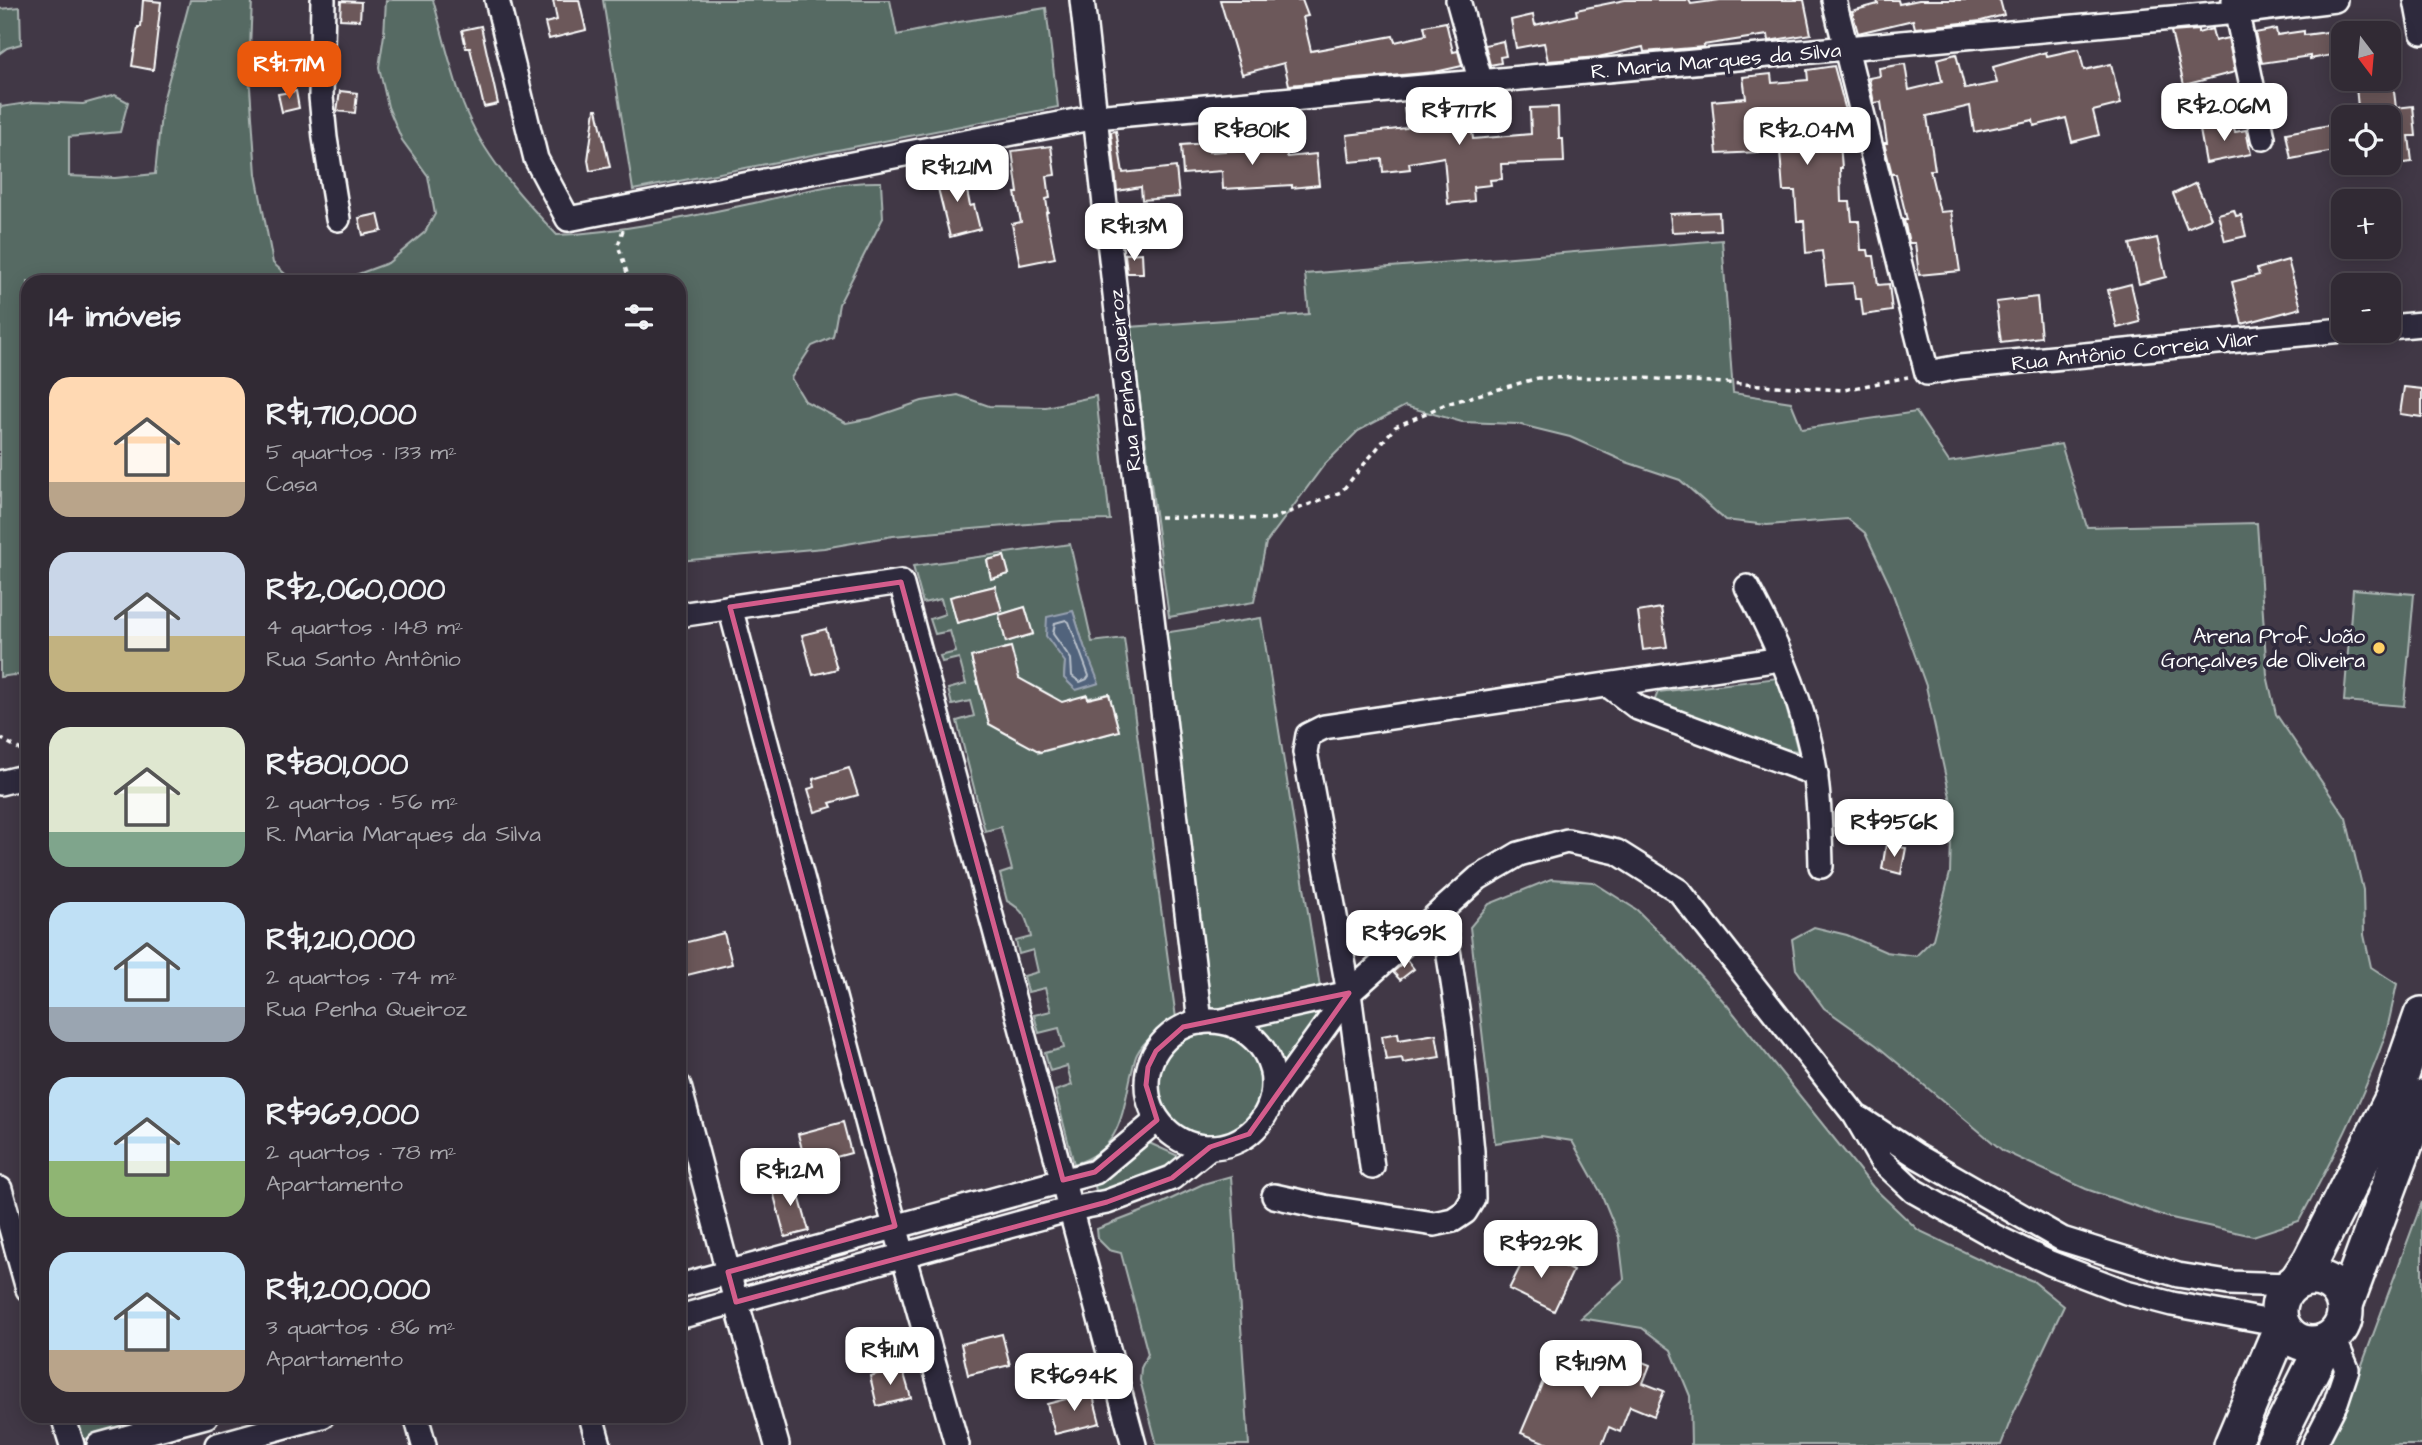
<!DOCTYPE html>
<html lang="pt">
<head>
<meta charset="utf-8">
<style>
	:root { --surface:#312a34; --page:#39323c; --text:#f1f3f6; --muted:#a8a7ac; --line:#4c464f; --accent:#ea580c }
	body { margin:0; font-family:"Architects Daughter",sans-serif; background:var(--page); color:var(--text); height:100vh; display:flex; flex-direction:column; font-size:26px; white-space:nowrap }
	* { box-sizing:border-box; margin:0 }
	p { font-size:23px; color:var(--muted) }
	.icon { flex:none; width:38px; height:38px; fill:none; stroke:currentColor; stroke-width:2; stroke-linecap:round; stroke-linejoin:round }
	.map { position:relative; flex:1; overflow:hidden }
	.panel { position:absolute; left:21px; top:275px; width:665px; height:1148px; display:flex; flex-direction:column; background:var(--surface); border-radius:21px; box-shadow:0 4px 18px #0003,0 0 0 2px var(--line) }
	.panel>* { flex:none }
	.needle { width:46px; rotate:164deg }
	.controls { position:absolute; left:2331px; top:21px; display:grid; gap:14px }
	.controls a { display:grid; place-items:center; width:70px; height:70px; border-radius:14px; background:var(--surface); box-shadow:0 4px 18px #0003,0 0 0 2px var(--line); font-size:35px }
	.price { position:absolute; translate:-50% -60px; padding:0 16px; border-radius:14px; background:#fff; color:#222; font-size:23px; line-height:46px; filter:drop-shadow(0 2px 4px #0008) }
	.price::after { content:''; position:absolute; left:50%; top:42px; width:21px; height:16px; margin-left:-10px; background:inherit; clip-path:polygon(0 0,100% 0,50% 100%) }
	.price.selected { background:var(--accent); color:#fff }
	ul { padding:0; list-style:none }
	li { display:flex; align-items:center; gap:21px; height:175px; padding:0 28px }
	li span { display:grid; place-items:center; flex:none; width:196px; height:140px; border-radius:21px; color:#555 }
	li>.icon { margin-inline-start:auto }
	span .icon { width:84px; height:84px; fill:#fffc; stroke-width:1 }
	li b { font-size:30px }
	h2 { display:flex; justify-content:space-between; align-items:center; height:84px; padding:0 28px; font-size:30px }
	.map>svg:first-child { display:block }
</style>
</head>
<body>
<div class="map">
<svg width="2422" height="1445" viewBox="0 0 2422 1445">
	<rect width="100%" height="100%" fill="#413846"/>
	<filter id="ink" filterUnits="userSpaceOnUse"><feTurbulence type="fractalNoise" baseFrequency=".0143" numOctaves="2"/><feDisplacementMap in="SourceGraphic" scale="14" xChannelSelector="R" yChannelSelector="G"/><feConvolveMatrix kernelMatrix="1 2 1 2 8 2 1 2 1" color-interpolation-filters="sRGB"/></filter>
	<g filter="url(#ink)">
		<g fill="#566a64" stroke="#aab4b2" stroke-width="2" fill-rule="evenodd">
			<path d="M190,0h62l-3,73 7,101 17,89 21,19h-266v394l-15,-1 -13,2v-574l1,4 33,-5 49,2 32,-9 13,7 -8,30 -51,5v39l46,2 40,-4 7,-69z"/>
			<path d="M386,0h47c10,35 18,70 30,104 19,50 57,92 94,131 66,-3 132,-18 197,-32 42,-10 83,-22 127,-21l2,36 -44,86 -6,33 -21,9 -21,32 14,23 41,22 26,-5 50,-17 36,-6 31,11 57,1 50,-11 14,124 -48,1 -169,15 -69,12 -145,13v-279h-354l25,-5 38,-14 37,-31 10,-18 -7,-38 -26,-36 -14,-33 -9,-40 5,-32z"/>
			<path d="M603,0h287l7,35 62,-13 87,-14 12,99 -425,83z"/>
			<path d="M20,7l1,37 -14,4 -7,5v-44z"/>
			<path d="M1722,240l11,153 58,9 11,27 114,-17 33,50 112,-18 26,83 170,-4 10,152 9,39 70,104 17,72 1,45 7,32 26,17c-4,17 -7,35 -12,52 -22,64 -54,126 -86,185l-46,15 -86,-19 -81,-28 -83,-38 -127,-106 -52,-37 -28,-39 -4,-30 22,-12 33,8 39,17 30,4 17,-17 17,-66 2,-67 -26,-120 -36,-100 -25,-53 -17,-14 -81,6 -42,-5 -45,-40 -54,-18 -56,-25 -53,-13 -55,-2 -57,-16 -47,25 -34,34 -58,78 -12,59 -85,15 -39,-290 179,-13 -4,-40z"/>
			<path d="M1070,544l22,98 32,-4 52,380c-14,10 -31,21 -39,36 -3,6 -4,15 -6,21 -9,40 -11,76 -57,89l-19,-73 17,-6 -5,-19 -17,5 -5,-18 19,-5 -5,-20 -20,5 -5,-18 17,-4 -6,-23 -17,4 -4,-16 14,-4 -5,-22 -14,4 -3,-13 15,-4c-4,-19 -7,-27 -24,-36l-7,-27 12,-4 -11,-43 -16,4 -28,-110 17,-5 -4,-15 -18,4 -4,-16 18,-5 -7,-26 -17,4 -2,-6 16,-4 -6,-21 -15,3 -5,-15 15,-5 -4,-15 -18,4 -10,-37zM1004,556l5,18 -18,4 -4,-18zM995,586l6,25 -44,11 -6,-25zM1025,607l8,27 -27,8 -7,-27zM1073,611l11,35 -20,32 1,-16zM1007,648l16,47 7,-11 22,12 -5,10 62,-12 10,37 -81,22 -5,-19 -3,-1 -6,10 -21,-11 2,-12 -16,4 -18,-67z"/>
			<path d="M2353,589l61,5 -10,112 -60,-5z"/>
			<path d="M1261,618l59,369 -113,31 -44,-385z"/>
			<path d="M1778,678l20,73 -15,-2 -129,-47 4,-10z"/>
			<path d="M1551,879l42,3 44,28 38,38 52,57 146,182 45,43 74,35 41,16 31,25 -51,108 -12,31h-310l-1,-49 -19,-46 -29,-22 -61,-10 43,-39 -5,-42 -18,-44 -29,-52 -31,-5 -46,7 -25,-216 19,-23z"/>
			<path d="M1329,1004l-40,60h-10l-26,-33 6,-13z"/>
			<circle cx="1210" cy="1084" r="55"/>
			<path d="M1147,1142l29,13 5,7 -84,34 -2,-10c8,-12 24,-19 35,-28 7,-6 9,-12 17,-16z"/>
			<path d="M1231,1176l18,269h-92l-17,-65 1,-12 7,-14 -27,-101 -12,-3 -11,-11 -1,-10 57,-22 49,-23z"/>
			<path d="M2422,1202v243h-96l23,-45z"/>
			<path d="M75,1416h97l-90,24z"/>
		</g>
		<path fill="#51637c" stroke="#97a1b0" stroke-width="2" d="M1073,611l11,35 15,37 -23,7 -12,-12 1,-16 -19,-26 1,-19z"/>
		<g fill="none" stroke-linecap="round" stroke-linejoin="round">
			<path stroke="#b9c1cb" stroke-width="2" d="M1066,620l3,2 20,54 -2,3 -7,3 -8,-6 -1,-17 -18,-25 2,-11z"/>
		</g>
		<g fill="#6c585a" stroke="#fff" stroke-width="2">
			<path d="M143,0l18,2 -8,68 -21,-4 6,-39h3z"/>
			<path d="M553,0h26l7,30 -37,9 -4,-16 12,-3z"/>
			<path d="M1220,0h82l6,16 -5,1 8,34 82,-15 2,6 31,-7 -2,-9 22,-4 7,30 5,-1 4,15 -27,6 -146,13 -5,-22 -42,11z"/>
			<path d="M1625,0h64l2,4 29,-4h84l7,34 -42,7 -1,-6 -65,10 1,2 -60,5 -1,-5 -45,10 -50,4 -4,-18 -28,5 -5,-28 22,-5 2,10 42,-10 -1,-5z"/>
			<path d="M1877,0h21l1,4 20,-4h81l4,15 -23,6 -66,7 -2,-8 -55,13 -6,-22 26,-7z"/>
			<path d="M341,1l20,1 -1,18 -20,-1z"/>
			<path d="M481,26l17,78 -14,3 -14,-59h-4l-4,-18z"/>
			<path d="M2212,29l3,12 13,-3 7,34 -51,13 -13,-53 27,-2v3z"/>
			<path d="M2276,29l1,6 27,-4v4l39,-5v23l-33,6v-3l-48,7 -7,-30z"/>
			<path d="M1503,41l3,15 -6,1 1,6 -11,2 -5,-20z"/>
			<path d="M2079,49l5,21 27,-6 10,40 -28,7 6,24 -27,7 -6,-24 -32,8 -1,-6 -59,12 -4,-26 -43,10 8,54h-5l10,42 11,-1 9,60 -41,4 -4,-32h-6l-5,-23h3l-11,-46h-4l-8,-31h3l-6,-41 -7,1 -5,-25 11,-2 -1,-8 26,-4 4,26 33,-8 -5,-23 19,-5 9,35 32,-6 -4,-16 53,-15 1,4z"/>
			<path d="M1834,66l20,75 -14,2 2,25h-2l1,34h9l2,19h7l2,29h7l1,6h5l4,29 11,-1 3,27 -29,4 -2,-16h-6l-2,-16 -27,2 -4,-34 -16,2 -2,-32h-7l-2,-30h-12l-3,-40 -63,3 -5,-53 34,-3 -3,-21 28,-3 1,9 36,-3 -1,-10z"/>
			<path d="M2393,83l3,25 17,-2 3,30h-7l3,26 -23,3v-48h-30l-3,-30z"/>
			<path d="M296,91l3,17 -17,4 -4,-18z"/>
			<path d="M340,91l17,2 -2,20 -18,-2z"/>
			<path d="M1456,105l1,5 12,-1 4,30 58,-5 -1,-26 28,-1 1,32h4l1,23 -63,2 1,15 -12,1 1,5 -18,2 1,14 -26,3 -4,-47 -35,6 1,6 -27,3 -1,-13 -32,3 -3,-27 60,-7 -3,-20 16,-2 1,3z"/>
			<path d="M595,109h2l13,58 -20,4 -2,-11z"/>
			<path d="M2233,124l2,8 11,-2 5,24 -45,9 -6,-33z"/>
			<path d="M2330,125l4,26 -43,8 -5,-26z"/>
			<path d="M1116,131l7,42 53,-6 3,30 -37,3 -1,-13 -24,4 -6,-59z"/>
			<path d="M1208,143l1,9 77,-5 1,10 29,-3 3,31 -27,3v-3l-69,4 -1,-18 -39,3 -2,-29z"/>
			<path d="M1051,146l4,29 -8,1 3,22 -4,1 2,13 -2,1 9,45 -35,7 -8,-41 9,-2 -6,-29h3l-6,-42z"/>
			<path d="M963,170l7,36 4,-1 6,24 -30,8 -15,-61z"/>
			<path d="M2196,183l15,35 -24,10 -14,-34z"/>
			<path d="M2234,210l2,6 5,-1 5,21 -21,5 -7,-27z"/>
			<path d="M1719,212l1,18 -48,2 -2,-18z"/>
			<path d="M378,214l4,17 -19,4 -4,-17z"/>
			<path d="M2157,238l9,39 -27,7 -9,-40z"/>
			<path d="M1142,253l1,20h-16l-2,-19z"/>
			<path d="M2288,260l13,48 -59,16 -10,-42 27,-7 -2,-6z"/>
			<path d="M2131,284l9,38 -23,6 -9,-38z"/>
			<path d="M2037,297l4,40 -40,5 -5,-40z"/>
			<path d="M2404,387l18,2v28l-22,-3z"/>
			<path d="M1004,556l5,18 -18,5 -4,-19z"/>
			<path d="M995,586l7,25 -45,12 -7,-26z"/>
			<path d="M1025,607l8,27 -27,8 -7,-27z"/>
			<path d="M1661,608l6,39 -24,3 -5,-38z"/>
			<path d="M826,629l11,40 -24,6 -11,-40z"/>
			<path d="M1011,647l8,31 43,24 25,-7 1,4 21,-5 10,37 -79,21 -51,-28 -18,-67z"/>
			<path d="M849,768l9,27 -28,8 2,4 -17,5 -7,-23 7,-2 -2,-8z"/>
			<path d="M1886,845l20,3 -5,26 -19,-5z"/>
			<path d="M1372,917l17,22 -13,11 -18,-22z"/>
			<path d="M724,933l8,31 -53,13v-33z"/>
			<path d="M1407,960l7,9 -14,11 -7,-8z"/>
			<path d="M1398,1033l1,7 37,-6 4,23 -37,6 -1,-5 -16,2 -4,-24z"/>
			<path d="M843,1122l8,31 -45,12 -8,-31z"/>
			<path d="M794,1178l15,53 -24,6 -14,-53z"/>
			<path d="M1529,1249l44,22 -19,40 -45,-22z"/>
			<path d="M1002,1334l8,31 -42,10 -7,-31z"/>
			<path d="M1586,1346l24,10 3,-6 37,15 -7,18 21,8 -10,25 -24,-10 -10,26 -11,-5 -7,18h-51l-30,-12 26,-61 24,10z"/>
			<path d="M902,1367l9,31 -34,8 -7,-30z"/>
			<path d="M1092,1392l8,31 -45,11 -8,-30z"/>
		</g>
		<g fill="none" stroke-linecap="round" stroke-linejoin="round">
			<g stroke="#fff" stroke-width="28">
				<g id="street">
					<path d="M323,0l-2,97 4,41 13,81"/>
					<path d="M497,0l39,159 32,60 528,-102 1141,-105 98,-12"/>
					<path d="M1082,0l58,517 60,505"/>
					<path d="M1458,0l23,83"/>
					<path d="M1834,0l93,373 33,-6 383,-37"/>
					<path d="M2234,0l29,138"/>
					<path d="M2416,0l6,32"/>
					<path d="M2389,327l33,-3"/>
					<path d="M1747,587c27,50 52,105 64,161 8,38 9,78 10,118"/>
					<path d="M730,607l165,619 62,219"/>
					<path d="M679,615l222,-33 233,863"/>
					<path d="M1608,685l30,23 178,66"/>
					<path d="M0,783l28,-7"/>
					<circle cx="1210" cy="1084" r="63"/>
					<path d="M1222,1021l127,-28"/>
					<path d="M679,1086l49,186 49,173"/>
					<path d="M1272,1100l77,-107 129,-115 41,-24 48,-13 50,11 62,39 176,224 26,45 33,31 80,45 56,27 76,29 46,12 50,9 38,7 19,-1"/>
					<path d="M1861,1119l56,37 145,83 116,36 50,8 63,2"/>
					<path d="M1372,1167l-23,-174 -44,-241 3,-17 16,-8 457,-68"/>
					<path d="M0,1189l28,100"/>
					<path d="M1274,1196l50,11 110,17 19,-4 12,-8 8,-13 -1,-48 -12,-123 -18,-118"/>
					<path d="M679,1286l416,-114 62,-52"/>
					<path d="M679,1317l392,-108 36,-7 65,-24 38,-31"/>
					<path d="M63,1416l9,29"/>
					<path d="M416,1416l8,29"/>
					<path d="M591,1416l8,29"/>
					<path d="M99,1445l107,-29"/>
					<path d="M217,1445l105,-29"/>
					<path d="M2314,1445l22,-43 11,-33 -14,-33"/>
				</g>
			</g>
			<g stroke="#fff" stroke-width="40">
				<g id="primary">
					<circle cx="2312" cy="1311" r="33"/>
					<path d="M2297,1281l14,-21 82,-162 29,-83"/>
					<path d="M2345,1305l77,-207"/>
					<path d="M2232,1445l50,-119"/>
					<path d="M2274,1445l52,-104"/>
				</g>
			</g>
			<g stroke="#fff" stroke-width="3.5" stroke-dasharray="5 5" stroke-linecap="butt">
				<path d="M623,230l-5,15 12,37"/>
				<path d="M679,411l5,32 -5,13"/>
				<path d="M1160,517l112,2 69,-27 54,-65 51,-23 92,-26 86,-1 220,13 64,-13"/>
				<path d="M0,738l21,12 7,-1"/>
			</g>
			<use href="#street" stroke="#2f2a3d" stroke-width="23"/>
			<use href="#primary" stroke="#2f2a3d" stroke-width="35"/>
		</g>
	</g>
	<path fill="none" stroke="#d45d8c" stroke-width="5" stroke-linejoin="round" d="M901,582l162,598 32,-8 62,-52 -11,-35 2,-18 8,-16 27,-24 166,-34 -100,141 -39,13 -38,31 -65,24 -371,100 -8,-30 167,-46 -165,-619z"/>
	<circle fill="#ffd166" stroke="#2f2a3d" stroke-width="2.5" cx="2379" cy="648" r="7"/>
	<g text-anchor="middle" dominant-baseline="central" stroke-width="7" stroke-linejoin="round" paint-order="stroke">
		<g font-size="21" fill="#fff" stroke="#2f2a3d">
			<text transform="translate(1716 61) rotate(-5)">R. Maria Marques da Silva</text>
			<text transform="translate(2135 351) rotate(-6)">Rua Antônio Correia Vilar</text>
			<text transform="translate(1125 380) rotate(-96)">Rua Penha Queiroz</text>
		</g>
		<g font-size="21" fill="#fff" stroke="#2f2a3d" text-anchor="end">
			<text x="2365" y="636">Arena Prof. João<tspan x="2365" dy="24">Gonçalves de Oliveira</tspan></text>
		</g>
	</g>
</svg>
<div class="controls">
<a><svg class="needle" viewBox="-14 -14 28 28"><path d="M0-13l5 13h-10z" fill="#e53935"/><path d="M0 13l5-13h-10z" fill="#a8a7ac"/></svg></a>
<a><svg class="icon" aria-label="locate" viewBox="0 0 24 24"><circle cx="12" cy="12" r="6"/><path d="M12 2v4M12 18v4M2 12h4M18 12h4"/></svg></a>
<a>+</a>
<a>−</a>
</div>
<b class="price selected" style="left:289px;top:101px">R$1.71M</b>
<b class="price" style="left:2224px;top:143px">R$2.06M</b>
<b class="price" style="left:1459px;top:147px">R$717K</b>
<b class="price" style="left:1252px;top:167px">R$801K</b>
<b class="price" style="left:1807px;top:167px">R$2.04M</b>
<b class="price" style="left:957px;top:204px">R$1.21M</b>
<b class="price" style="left:1134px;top:263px">R$1.3M</b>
<b class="price" style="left:1894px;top:859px">R$956K</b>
<b class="price" style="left:1404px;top:970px">R$969K</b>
<b class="price" style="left:790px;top:1208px">R$1.2M</b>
<b class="price" style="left:1541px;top:1280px">R$929K</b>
<b class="price" style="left:890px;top:1387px">R$1.1M</b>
<b class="price" style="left:1591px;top:1400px">R$1.19M</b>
<b class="price" style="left:1074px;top:1413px">R$694K</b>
<section class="panel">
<h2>14 imóveis<svg class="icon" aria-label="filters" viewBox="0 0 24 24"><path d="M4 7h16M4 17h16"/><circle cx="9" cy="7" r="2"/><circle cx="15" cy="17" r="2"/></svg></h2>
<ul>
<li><span style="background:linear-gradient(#ffd9b3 75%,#b9a48a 0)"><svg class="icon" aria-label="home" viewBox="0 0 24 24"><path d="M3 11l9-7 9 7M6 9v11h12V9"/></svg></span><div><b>R$1,710,000</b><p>5 quartos · 133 m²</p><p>Casa</p></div></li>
<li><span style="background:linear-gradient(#c9d6e8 60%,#c2b280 0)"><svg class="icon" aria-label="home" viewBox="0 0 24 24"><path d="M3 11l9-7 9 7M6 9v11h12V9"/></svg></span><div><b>R$2,060,000</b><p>4 quartos · 148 m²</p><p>Rua Santo Antônio</p></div></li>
<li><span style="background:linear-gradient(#dfe7d0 75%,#7fa58c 0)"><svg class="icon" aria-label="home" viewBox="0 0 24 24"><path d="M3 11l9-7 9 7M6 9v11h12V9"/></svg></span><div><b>R$801,000</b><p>2 quartos · 56 m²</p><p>R. Maria Marques da Silva</p></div></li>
<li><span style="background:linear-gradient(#bfe0f5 75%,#9aa5b1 0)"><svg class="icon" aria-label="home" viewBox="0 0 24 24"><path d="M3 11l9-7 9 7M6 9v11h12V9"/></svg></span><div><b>R$1,210,000</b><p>2 quartos · 74 m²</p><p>Rua Penha Queiroz</p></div></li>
<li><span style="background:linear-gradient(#bfe0f5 60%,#8fb573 0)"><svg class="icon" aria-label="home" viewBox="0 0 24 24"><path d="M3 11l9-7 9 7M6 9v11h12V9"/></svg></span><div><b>R$969,000</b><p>2 quartos · 78 m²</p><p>Apartamento</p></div></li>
<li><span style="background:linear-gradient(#bfe0f5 70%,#b9a48a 0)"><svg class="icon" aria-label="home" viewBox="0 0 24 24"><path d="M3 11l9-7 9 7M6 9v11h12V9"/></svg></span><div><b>R$1,200,000</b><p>3 quartos · 86 m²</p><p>Apartamento</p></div></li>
</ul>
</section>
</div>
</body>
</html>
